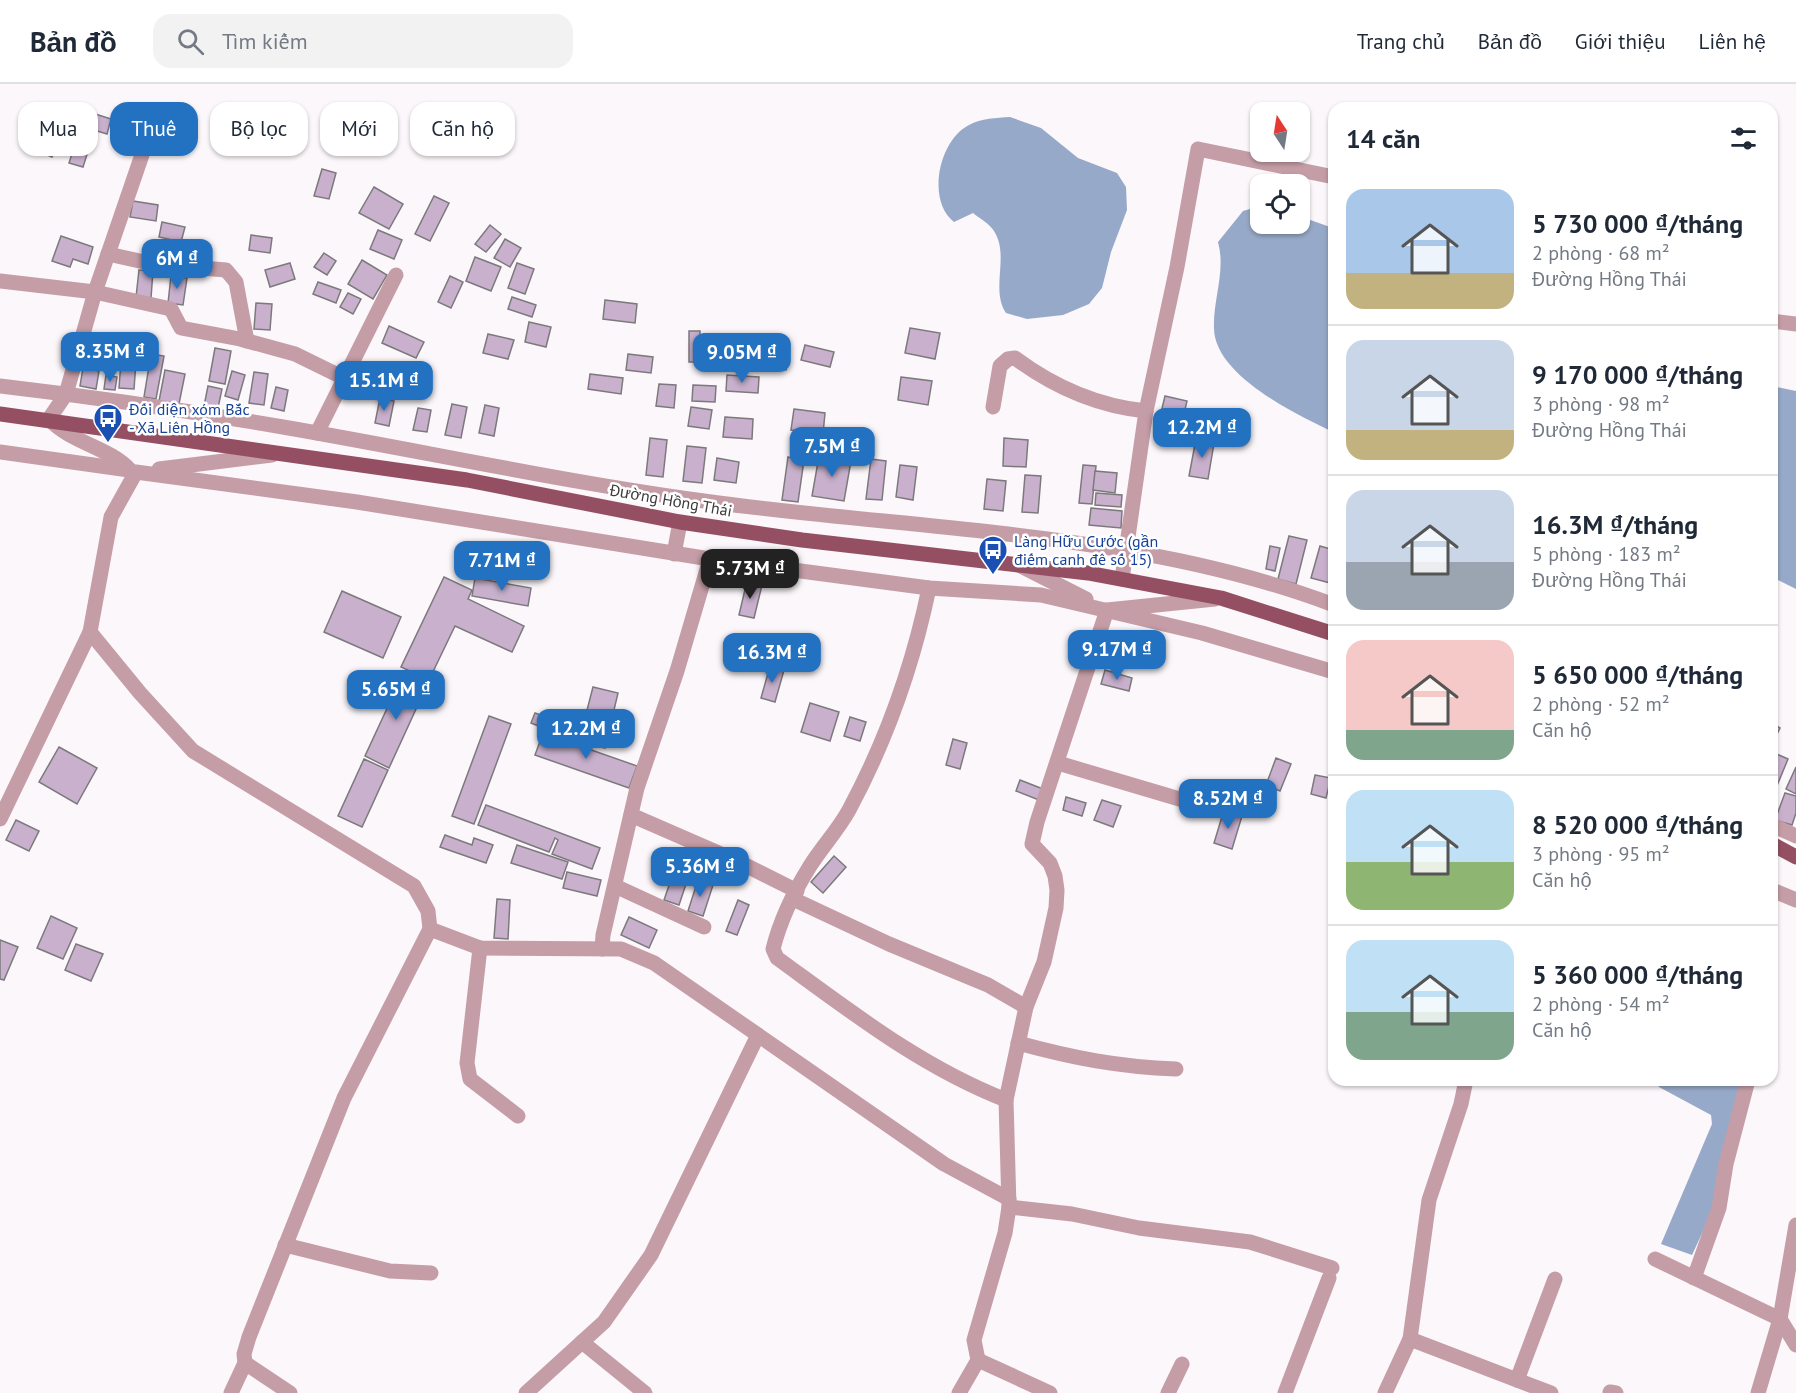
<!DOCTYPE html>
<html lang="vi">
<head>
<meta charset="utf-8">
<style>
	:root { --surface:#fff; --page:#f2f2f3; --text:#1f2937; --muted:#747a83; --line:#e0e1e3; --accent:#2372c1 }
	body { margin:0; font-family:"PT Sans",sans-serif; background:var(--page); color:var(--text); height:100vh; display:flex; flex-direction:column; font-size:22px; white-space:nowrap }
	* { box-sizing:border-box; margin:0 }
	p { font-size:20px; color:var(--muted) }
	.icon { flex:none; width:33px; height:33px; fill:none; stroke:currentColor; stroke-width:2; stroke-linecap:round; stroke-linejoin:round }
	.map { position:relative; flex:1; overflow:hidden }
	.side { position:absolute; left:1328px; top:18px; width:450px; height:984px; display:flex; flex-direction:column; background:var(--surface); border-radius:18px; box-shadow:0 2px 4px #0004 }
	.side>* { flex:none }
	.banner { position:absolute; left:18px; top:18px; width:570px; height:54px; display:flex; gap:12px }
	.needle { width:39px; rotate:348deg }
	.tools { position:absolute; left:1250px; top:18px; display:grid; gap:12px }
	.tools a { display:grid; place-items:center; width:60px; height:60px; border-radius:12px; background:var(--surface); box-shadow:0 2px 4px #0004; font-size:30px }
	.price { position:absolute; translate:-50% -51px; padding:0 14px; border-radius:12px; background:var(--accent); color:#fff; font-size:20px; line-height:39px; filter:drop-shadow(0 2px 3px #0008) }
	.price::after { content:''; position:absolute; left:50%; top:36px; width:18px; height:14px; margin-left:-9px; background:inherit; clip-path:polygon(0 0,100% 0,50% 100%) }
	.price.on { background:#222; color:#fff }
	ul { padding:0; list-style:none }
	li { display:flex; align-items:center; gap:18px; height:150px; padding:0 18px }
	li+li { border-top:2px solid var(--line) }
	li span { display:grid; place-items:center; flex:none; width:168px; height:120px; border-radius:18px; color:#555 }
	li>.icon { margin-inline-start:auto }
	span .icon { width:72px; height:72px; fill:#fffc; stroke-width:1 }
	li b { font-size:26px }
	h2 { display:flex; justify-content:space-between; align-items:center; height:72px; padding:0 18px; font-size:26px }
	.chip { padding:0 21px; border-radius:18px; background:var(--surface); box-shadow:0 2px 4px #0004; font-size:21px; line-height:54px }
	.chip.on { background:var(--accent); color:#fff }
	header { display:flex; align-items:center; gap:36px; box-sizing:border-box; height:84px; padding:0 30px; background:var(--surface); border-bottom:2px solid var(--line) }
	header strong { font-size:28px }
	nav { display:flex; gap:33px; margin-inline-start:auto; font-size:21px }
	.search { width:420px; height:54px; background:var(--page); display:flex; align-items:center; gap:15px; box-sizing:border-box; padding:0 21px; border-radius:18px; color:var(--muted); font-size:22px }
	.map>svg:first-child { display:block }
</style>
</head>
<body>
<header>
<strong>Bản đồ</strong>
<div class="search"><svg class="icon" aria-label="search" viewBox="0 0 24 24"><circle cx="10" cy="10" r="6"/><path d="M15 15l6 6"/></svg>Tìm kiếm</div>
<nav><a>Trang chủ</a><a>Bản đồ</a><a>Giới thiệu</a><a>Liên hệ</a></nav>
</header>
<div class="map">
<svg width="1796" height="1309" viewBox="0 0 1796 1309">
	<rect width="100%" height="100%" fill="#fbf7fb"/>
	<g fill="#97a9c8">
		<path d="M1010,33l31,11 37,30 39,15 9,14 1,23 -16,42 -9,36 -13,16 -26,11 -36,4 -21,-6c-16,-24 4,-57 -12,-82 -4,-7 -15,-13 -21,-18l-19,9c-28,-22 -15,-82 15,-97 12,-7 28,-7 41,-8z"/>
		<path d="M1260,122v18h39v-8l34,12v204c-36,-17 -119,-57 -119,-104 -1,-29 12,-57 4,-86l25,-31z"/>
		<path d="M1772,302l24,5v198l-24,-12z"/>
		<path d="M1653,996h91l-32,132 -20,43 -31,-11 51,-120 -1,-9 -52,-28z"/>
	</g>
	<g fill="#c9b1ce" stroke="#7c797d" stroke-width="1.5">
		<path d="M89,28l22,7 -4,15 -23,-7z"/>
		<path d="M40,42l21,9 -9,22 -22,-9z"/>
		<path d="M76,57l14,4 -7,22 -14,-4z"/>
		<path d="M322,85l14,4 -7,26 -15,-3z"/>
		<path d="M374,103l29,17 -14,25 -30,-16z"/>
		<path d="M434,112l15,7 -19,38 -15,-7z"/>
		<path d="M133,117l25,4 -2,16 -26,-4z"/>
		<path d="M162,138l23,5 -4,15 -22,-5z"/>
		<path d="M490,141l11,9 -15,18 -11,-8z"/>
		<path d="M378,146l24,10 -8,19 -24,-10z"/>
		<path d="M251,151l21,3 -2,15 -21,-3z"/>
		<path d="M61,152l32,11 -5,17 -15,-5 -3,8 -18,-6z"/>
		<path d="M505,155l16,9 -11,19 -16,-9z"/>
		<path d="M324,169l12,8 -9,14 -13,-8z"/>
		<path d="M475,173l26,10 -10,24 -25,-10z"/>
		<path d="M362,176l25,15 -14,24 -25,-15z"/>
		<path d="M290,179l5,16 -25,8 -5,-17z"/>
		<path d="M517,179l17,6 -9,25 -17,-6z"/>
		<path d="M139,186l14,1 -2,27 -15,-1z"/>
		<path d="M171,192l16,2 -4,27 -15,-2z"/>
		<path d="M450,192l13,6 -12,26 -13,-6z"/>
		<path d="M318,198l23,8 -5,13 -23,-9z"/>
		<path d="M348,209l13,6 -8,15 -13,-7z"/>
		<path d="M512,213l24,8 -4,12 -24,-8z"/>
		<path d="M605,216l32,4 -2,19 -32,-4z"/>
		<path d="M256,219l16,1 -2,26 -16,-1z"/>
		<path d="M529,238l22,5 -5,20 -21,-5z"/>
		<path d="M389,242l35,16 -8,16 -34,-15z"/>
		<path d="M910,244l30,5 -5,26 -30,-6z"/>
		<path d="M689,247h11l-1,31h-10z"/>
		<path d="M127,250l14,4 -3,11 -14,-3z"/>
		<path d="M488,250l26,6 -6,19 -25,-6z"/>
		<path d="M89,259l17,4 -4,19 -17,-3z"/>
		<path d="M805,261l29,7 -4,15 -29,-7z"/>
		<path d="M215,264l16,3 -6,33 -16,-3z"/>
		<path d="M151,270l13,2 -8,43 -12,-2z"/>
		<path d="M628,270l25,3 -2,16 -25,-3z"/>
		<path d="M768,270l20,4 -2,12 -21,-3z"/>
		<path d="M121,277l15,1 -2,27 -15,-1z"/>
		<path d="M83,284l16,3 -3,18 -16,-3z"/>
		<path d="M165,286l20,4 -6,30 -20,-3z"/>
		<path d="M232,287l13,4 -7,25 -13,-4z"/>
		<path d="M254,288l14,2 -4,31 -15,-2z"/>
		<path d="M590,290l33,4 -2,16 -33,-5z"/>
		<path d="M106,291l11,2 -2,13 -11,-1z"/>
		<path d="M727,291l32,2 -1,16 -32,-2z"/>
		<path d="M901,293l31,4 -4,24 -30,-5z"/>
		<path d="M659,300l17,1 -2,23 -18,-2z"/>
		<path d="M693,301l23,1 -1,16 -23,-1z"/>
		<path d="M208,302l14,3 -4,19 -14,-2z"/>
		<path d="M276,303l12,3 -4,21 -13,-3z"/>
		<path d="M1165,312l22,5 -5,21 -22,-5z"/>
		<path d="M380,314l14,3 -5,25 -14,-3z"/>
		<path d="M452,320l15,3 -6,31 -16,-3z"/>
		<path d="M485,321l14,3 -5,28 -15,-3z"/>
		<path d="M691,323l21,3 -3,19 -21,-3z"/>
		<path d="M418,324l13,2 -4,22 -14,-2z"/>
		<path d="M794,325l31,4 -2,21 -32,-4z"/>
		<path d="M725,333l28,2 -1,20 -29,-2z"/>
		<path d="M650,354l17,2 -4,37 -17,-2z"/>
		<path d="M1004,354l24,2 -2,27 -23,-1z"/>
		<path d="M1196,355l18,4 -6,36 -19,-3z"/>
		<path d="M687,362l19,2 -4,35 -19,-2z"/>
		<path d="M819,372l32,5 -7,40 -32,-5z"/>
		<path d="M788,373l16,3 -6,42 -16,-2z"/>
		<path d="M717,374l22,4 -3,21 -22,-3z"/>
		<path d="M871,375l15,2 -4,39 -16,-1z"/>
		<path d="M900,381l17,2 -4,33 -17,-3z"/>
		<path d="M1083,381l13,1 -4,38 -13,-1z"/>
		<path d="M1095,387l22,2 -2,20 -22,-3z"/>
		<path d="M1025,391l16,1 -3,37 -16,-1z"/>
		<path d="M987,395l19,2 -3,30 -19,-2z"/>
		<path d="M1096,409l26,2 -1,12 -26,-2z"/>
		<path d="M1091,424l31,3 -1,17 -32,-3z"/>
		<path d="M1289,452l18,4 -11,44 -18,-5z"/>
		<path d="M1270,462l10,2 -5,23 -9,-2z"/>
		<path d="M1320,462l14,4v34l-23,-6z"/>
		<path d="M444,493l28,13 -4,9 56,27 -12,26 -57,-26 -26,54 -28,-13z"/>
		<path d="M475,494l56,10 -3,18 -56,-10z"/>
		<path d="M747,497l15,4 -8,33 -15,-3z"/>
		<path d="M342,507l59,26 -18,41 -59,-26z"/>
		<path d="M770,582l14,4 -9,32 -14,-4z"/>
		<path d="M1105,586l27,8 -3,13 -28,-7z"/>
		<path d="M403,590l24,11 -38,83 -24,-12z"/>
		<path d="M593,603l25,6 -13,55 -26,-7z"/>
		<path d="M810,619l29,9 -9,29 -29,-9z"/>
		<path d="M535,629l16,6 -5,10 -15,-6z"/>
		<path d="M489,632l22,8 -37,100 -22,-8z"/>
		<path d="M558,633l17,7 -5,14 -17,-7z"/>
		<path d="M850,633l16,5 -6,19 -16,-5z"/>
		<path d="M1772,639l8,5 -8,16z"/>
		<path d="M543,649l94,33 -8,22 -94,-33z"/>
		<path d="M953,655l14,4 -7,26 -14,-4z"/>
		<path d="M59,663l38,21 -20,36 -38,-22z"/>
		<path d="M1772,668l16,7 -12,29 -4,-2z"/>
		<path d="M1276,674l15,6 -11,27 -14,-6z"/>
		<path d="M364,675l24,11 -26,57 -24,-11z"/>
		<path d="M1796,683v27l-10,-5z"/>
		<path d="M1315,691l16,3 -5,20 -15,-4z"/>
		<path d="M1020,696l23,9 -4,11 -23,-9z"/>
		<path d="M1785,709l11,3v17l-4,12 -17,-5z"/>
		<path d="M1066,713l20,6 -4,13 -19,-6z"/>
		<path d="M1102,716l19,6 -8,21 -19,-7z"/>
		<path d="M486,721l114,43 -8,21 -40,-15 6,-14 -3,-2 -6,14 -71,-27z"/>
		<path d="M1224,726l18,6 -10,33 -18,-6z"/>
		<path d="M16,736l23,11 -10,20 -23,-11z"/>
		<path d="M445,751l27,10 2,-7 19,7 -7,18 -46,-16z"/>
		<path d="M517,761l51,17 -6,17 -51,-16z"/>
		<path d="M834,772l12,11 -23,26 -12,-11z"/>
		<path d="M674,787l15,4 -10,30 -15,-5z"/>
		<path d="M567,788l34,8 -4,16 -34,-8z"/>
		<path d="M698,796l15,5 -10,31 -15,-5z"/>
		<path d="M497,815l13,1 -2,39 -14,-1z"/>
		<path d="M738,816l11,5 -12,30 -11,-4z"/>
		<path d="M51,832l26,12 -14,31 -26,-11z"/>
		<path d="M629,833l28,13 -8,18 -28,-13z"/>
		<path d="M0,856l18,7 -14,33 -4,-1z"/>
		<path d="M76,860l27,10 -12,27 -26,-11z"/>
	</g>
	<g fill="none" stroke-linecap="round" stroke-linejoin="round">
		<g stroke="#c59da6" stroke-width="15">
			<path d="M108,170l45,10 73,6 10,12 11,59"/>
			<path d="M0,197l95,11 76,17 10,19 59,11 55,15 49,24"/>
			<path d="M1772,237l24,3"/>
			<path d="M0,302c94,11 189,25 283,41 140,24 280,55 421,74 207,29 433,29 630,104"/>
			<path d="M993,323l7,-41 8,-7 7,-1c39,29 82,48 131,53"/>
			<path d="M317,349l79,-158"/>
			<path d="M0,368l129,18"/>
			<path d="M159,385l113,-14"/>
			<path d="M130,386c-21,-23 -59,-27 -81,-51l17,-25 29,-102 61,-178"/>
			<path d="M674,470l6,-32"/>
			<path d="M1019,481l67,34"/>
			<path d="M1122,495l24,-168 31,-144 21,-118 136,28"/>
			<path d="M929,504c-16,77 -43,153 -80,222 -11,20 -27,37 -39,56 -15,24 -30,55 -37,83l4,9c73,53 144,109 229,142"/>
			<path d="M1058,679l135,40"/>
			<path d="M631,731l108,47 58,29"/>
			<path d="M0,735l90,-187"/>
			<path d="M1772,741l24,11"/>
			<path d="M615,802l89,41"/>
			<path d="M1772,806l24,10"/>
			<path d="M793,815l96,45 99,41 38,22"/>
			<path d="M480,864l-13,115 3,16 48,37"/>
			<path d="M602,865l1,-14 34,-147 40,-117 33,-112"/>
			<path d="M1018,959c55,15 101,24 158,26"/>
			<path d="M1009,1115l-65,-35 -290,-201 -33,-14 -141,-1 -50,-19 -2,-18 -14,-25 -221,-135 -53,-58 -50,-61 21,-115 25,-45 221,30 353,57 219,29 112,7 161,38 132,39"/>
			<path d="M1009,1123l63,7 67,14 111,14 82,26"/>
			<path d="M285,1161l105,26 41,2"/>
			<path d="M1655,1175l125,60 16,26"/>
			<path d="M1694,1194l25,-70 7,-44 22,-84"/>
			<path d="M1410,1255l107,41 38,-101"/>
			<path d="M582,1258l63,51"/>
			<path d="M978,1276l72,33"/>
			<path d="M1517,1296l34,13"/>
			<path d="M1610,1308l6,1"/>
			<path d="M231,1309l14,-30"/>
			<path d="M290,1309l-45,-30 -1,-9 5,-17 95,-239 86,-169"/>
			<path d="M526,1309l78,-71 47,-67 107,-220"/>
			<path d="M959,1309l19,-33 -4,-20 31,-107 4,-26 -3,-107 20,-93 18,-45 12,-54 1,-18 -2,-14 -5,-13 -18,-19 5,-22 70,-212 108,-11"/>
			<path d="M1168,1309l14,-29"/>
			<path d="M1285,1309l44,-115"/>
			<path d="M1385,1309l25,-54 19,-139 32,-96 5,-24"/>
			<path d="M1758,1309l22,-74 16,-94"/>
		</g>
		<g stroke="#945062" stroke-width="15">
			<path d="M0,330l467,66 213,42 122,18 286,33 133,25 113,36"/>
			<path d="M1772,760l24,13"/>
		</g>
	</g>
	<defs>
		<g id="bus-pin" transform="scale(1.5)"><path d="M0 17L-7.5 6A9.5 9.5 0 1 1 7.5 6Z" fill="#1a4fb4" stroke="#fff"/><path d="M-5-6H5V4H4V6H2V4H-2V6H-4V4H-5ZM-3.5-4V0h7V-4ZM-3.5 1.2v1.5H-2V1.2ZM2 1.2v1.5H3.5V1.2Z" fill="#fff"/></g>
	</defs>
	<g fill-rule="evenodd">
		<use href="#bus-pin" x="108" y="334"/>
		<use href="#bus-pin" x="993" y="466"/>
	</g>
	<g text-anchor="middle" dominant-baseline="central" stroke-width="5" stroke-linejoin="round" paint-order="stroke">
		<g font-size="16" fill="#164399" stroke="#fff" text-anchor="start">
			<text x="129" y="325">Đối diện xóm Bắc<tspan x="129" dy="18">- Xã Liên Hồng</tspan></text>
			<text x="1014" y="457">Làng Hữu Cước (gần<tspan x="1014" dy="18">điếm canh đê số 15)</tspan></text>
		</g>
		<g font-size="16" fill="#3c3a3b" stroke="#fff">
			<text transform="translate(671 416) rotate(10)">Đường Hồng Thái</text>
		</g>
	</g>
</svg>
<div class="tools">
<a><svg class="needle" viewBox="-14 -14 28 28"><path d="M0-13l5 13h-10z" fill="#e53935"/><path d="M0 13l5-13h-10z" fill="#747a83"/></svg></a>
<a><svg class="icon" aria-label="locate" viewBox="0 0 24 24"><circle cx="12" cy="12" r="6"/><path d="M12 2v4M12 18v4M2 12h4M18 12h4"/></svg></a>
</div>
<b class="price" style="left:177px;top:206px">6M ₫</b>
<b class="price" style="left:110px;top:299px">8.35M ₫</b>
<b class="price" style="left:742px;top:300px">9.05M ₫</b>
<b class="price" style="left:384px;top:328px">15.1M ₫</b>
<b class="price" style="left:1202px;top:375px">12.2M ₫</b>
<b class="price" style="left:832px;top:394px">7.5M ₫</b>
<b class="price" style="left:502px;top:508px">7.71M ₫</b>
<b class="price on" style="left:750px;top:516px">5.73M ₫</b>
<b class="price" style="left:1117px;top:597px">9.17M ₫</b>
<b class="price" style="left:772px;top:600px">16.3M ₫</b>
<b class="price" style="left:396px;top:637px">5.65M ₫</b>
<b class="price" style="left:586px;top:676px">12.2M ₫</b>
<b class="price" style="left:1228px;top:746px">8.52M ₫</b>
<b class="price" style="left:700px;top:814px">5.36M ₫</b>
<div class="banner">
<a class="chip">Mua</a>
<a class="chip on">Thuê</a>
<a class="chip">Bộ lọc</a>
<a class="chip">Mới</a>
<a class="chip">Căn hộ</a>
</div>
<section class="side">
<h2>14 căn<svg class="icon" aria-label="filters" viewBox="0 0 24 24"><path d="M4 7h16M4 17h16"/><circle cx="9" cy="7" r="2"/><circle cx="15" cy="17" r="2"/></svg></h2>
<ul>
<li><span style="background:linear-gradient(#a9c7e8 70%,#c2b280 0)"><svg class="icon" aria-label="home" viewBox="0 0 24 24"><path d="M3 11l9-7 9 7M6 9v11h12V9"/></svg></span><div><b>5 730 000 ₫/tháng</b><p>2 phòng · 68 m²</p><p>Đường Hồng Thái</p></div></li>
<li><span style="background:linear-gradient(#c9d6e8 75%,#c2b280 0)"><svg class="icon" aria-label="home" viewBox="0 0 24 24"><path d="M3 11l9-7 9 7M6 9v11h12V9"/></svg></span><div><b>9 170 000 ₫/tháng</b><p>3 phòng · 98 m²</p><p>Đường Hồng Thái</p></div></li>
<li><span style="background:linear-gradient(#c9d6e8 60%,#9aa5b1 0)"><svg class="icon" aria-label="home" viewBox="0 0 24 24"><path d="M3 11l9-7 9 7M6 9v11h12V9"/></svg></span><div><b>16.3M ₫/tháng</b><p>5 phòng · 183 m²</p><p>Đường Hồng Thái</p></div></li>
<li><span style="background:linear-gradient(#f6c9c9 75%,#7fa58c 0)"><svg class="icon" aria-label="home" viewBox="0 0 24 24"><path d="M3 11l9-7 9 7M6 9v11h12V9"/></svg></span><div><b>5 650 000 ₫/tháng</b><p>2 phòng · 52 m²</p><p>Căn hộ</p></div></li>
<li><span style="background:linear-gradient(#bfe0f5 60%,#8fb573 0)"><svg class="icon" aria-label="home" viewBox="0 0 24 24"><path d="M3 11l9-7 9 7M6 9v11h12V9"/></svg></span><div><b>8 520 000 ₫/tháng</b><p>3 phòng · 95 m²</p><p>Căn hộ</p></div></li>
<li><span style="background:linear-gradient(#bfe0f5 60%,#7fa58c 0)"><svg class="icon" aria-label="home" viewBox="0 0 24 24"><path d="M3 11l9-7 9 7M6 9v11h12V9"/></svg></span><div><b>5 360 000 ₫/tháng</b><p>2 phòng · 54 m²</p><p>Căn hộ</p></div></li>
</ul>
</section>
</div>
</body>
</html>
